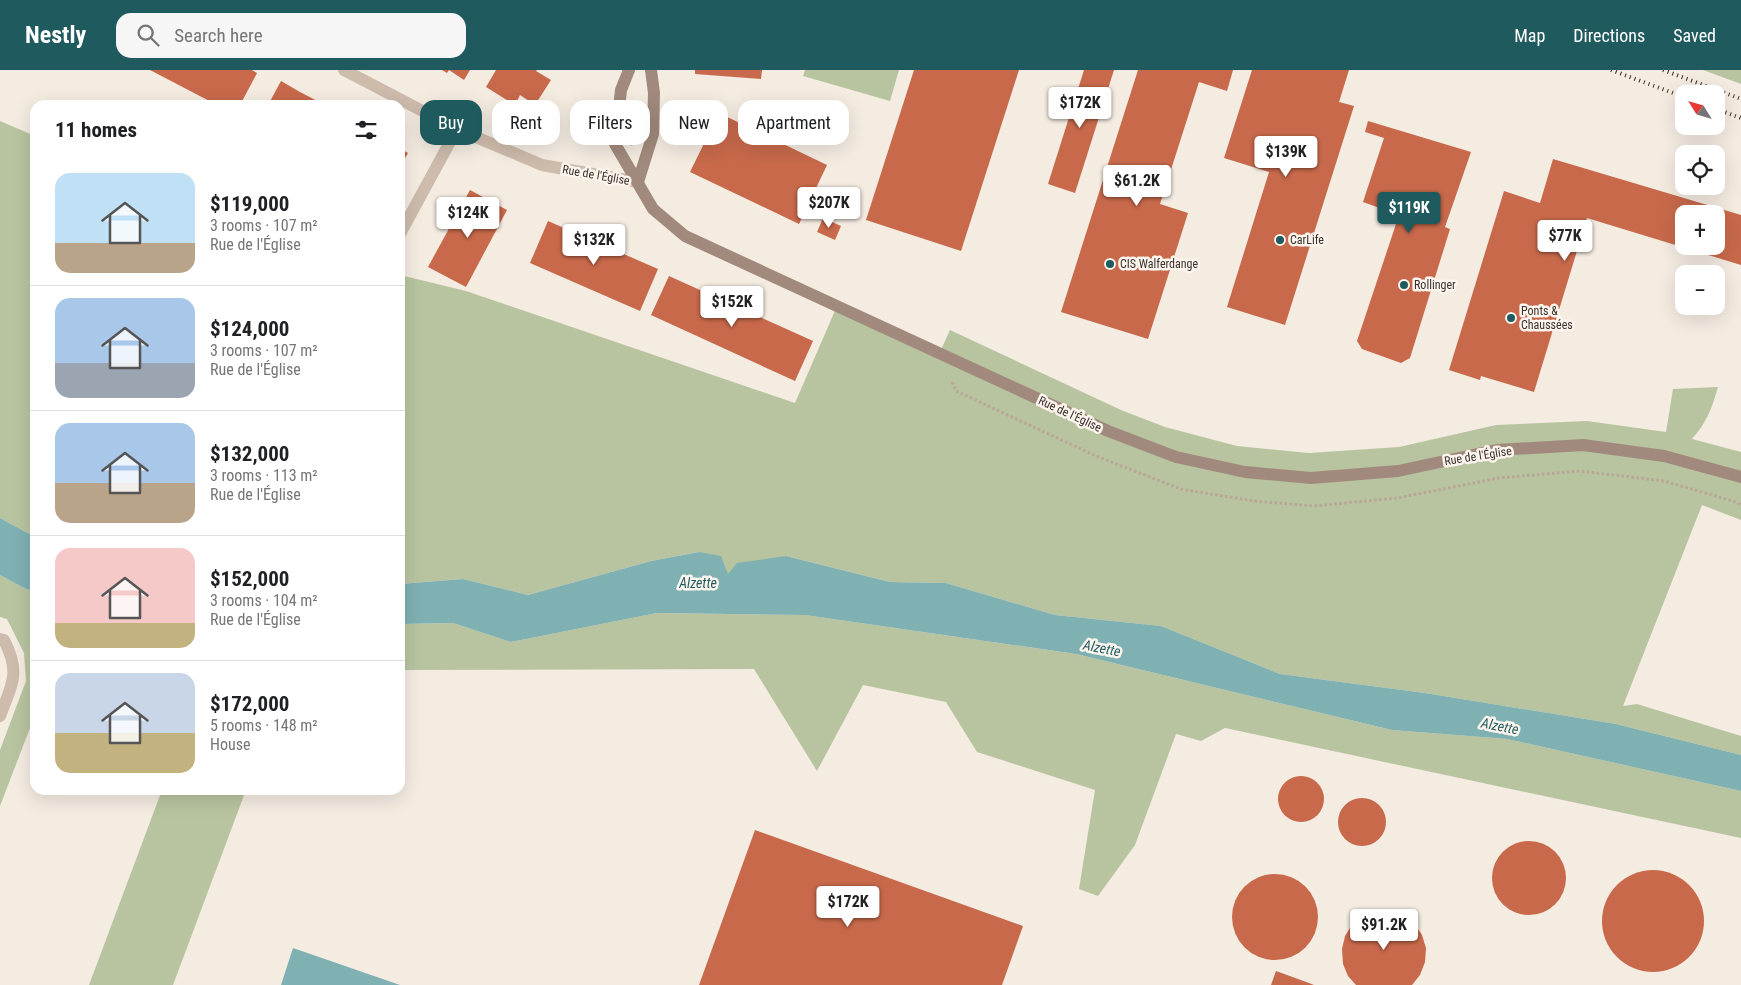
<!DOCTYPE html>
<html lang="en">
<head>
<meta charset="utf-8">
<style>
	:root { --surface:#fff; --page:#f6f6f6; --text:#202124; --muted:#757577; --line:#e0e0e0; --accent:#1f5a5e }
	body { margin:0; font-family:"Roboto Condensed",sans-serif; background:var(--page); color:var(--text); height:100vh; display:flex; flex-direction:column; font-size:19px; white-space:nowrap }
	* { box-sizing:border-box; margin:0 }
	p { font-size:16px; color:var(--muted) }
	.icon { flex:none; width:28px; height:28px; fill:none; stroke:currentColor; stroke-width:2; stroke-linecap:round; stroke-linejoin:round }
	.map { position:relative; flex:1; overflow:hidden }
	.drawer { position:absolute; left:30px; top:30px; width:375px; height:695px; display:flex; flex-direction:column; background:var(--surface); border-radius:15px; box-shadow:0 5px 20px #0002 }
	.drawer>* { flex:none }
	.top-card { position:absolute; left:420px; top:30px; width:475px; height:45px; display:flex; gap:10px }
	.needle { width:32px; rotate:307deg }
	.tools { position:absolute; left:1675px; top:15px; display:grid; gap:10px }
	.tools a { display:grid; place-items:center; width:50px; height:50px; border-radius:10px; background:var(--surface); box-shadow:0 5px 20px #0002; font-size:25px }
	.price { position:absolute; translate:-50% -42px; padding:0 11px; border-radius:5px; background:#fff; color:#222; font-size:16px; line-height:32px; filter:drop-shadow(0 1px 2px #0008) }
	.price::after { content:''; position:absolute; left:50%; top:30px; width:15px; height:11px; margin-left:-8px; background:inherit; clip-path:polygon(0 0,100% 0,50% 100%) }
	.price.active { background:var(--accent); color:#fff }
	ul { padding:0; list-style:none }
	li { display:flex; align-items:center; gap:15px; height:125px; padding:0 25px }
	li+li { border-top:1px solid var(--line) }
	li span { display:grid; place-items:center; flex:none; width:140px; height:100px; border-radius:15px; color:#555 }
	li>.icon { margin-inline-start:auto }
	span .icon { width:60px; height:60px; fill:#fffc; stroke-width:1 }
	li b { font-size:21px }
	h2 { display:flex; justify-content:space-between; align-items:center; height:60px; padding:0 25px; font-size:21px }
	.chip { padding:0 18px; border-radius:15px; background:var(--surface); box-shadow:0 5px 20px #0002; font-size:18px; line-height:45px }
	.chip.active { background:var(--accent); color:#fff }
	header { display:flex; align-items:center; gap:30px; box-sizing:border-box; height:70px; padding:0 25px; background:var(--accent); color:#fff }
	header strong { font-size:24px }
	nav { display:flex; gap:28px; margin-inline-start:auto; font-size:18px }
	.search { width:350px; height:45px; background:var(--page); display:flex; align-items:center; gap:12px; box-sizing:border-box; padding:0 18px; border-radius:15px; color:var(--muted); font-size:19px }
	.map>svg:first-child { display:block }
</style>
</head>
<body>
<header>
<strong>Nestly</strong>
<div class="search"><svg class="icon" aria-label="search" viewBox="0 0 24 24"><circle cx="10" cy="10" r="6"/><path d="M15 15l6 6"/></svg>Search here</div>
<nav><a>Map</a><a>Directions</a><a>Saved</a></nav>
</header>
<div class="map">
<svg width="1741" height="915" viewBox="0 0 1741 915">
	<rect width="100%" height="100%" fill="#f4ebe1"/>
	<g fill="#b8c4a0">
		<path d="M805,0h94l-9,31 -87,-25z"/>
		<path d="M1703,0h38v14z"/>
		<path d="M633,31l9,2 2,29 -12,14 -8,-3 5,-38z"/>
		<path d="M0,51l35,15v401l-35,-19z"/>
		<path d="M400,205l66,16 329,112 42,-97 103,46 10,-22 171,80 44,17 72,19 72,7 90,-6 97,-22 91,-4 79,11 7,-43 45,-2c-6,21 -11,35 -26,52l49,13v68l-39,-15 -79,201 14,-2 104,32v19l-125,-31 -191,-31 -145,-19 -119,-48 -106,-11 -109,-32 -56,-1 -104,-26 -58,19 -29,-23 -48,9 -123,34 -65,-16 -63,5z"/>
		<path d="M0,505l26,14 9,2v124l-35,91v-56l26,-69 -2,-28 -17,-34 -7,-2z"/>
		<path d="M657,543l148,2 271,39 316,76 115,9 234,52v47l-516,-110 -24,13 -25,-7 -41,111 -37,51 -19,-7 16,-99 -118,-38 -31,-50 -83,-17 -46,86 -63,-102 -354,1v-46l53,-1 58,19z"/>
		<path d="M162,720h84l-73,195h-84z"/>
	</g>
	<g fill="#7fb0b2">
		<path d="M0,448l35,19v54l-9,-2 -26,-14z"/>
		<path d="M699,482l22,4 7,18 9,-11 49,-7 104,26 56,1 109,32 106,11 119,48 145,19 191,31 125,31v36l-234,-52 -115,-9 -316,-76 -271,-39 -148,-2 -146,29 -58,-19 -53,1v-40l63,-5 65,16 123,-34z"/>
		<path d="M293,878l107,37h-119z"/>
	</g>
	<g fill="#c8694b" fill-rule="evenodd">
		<path d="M150,0h102l5,3 -17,32h-23z"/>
		<path d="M442,0h28l-6,10 -15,-10 -2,3z"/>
		<path d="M496,0h41l-1,1 15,9 -16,25 -15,-10 -5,10 -29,-18z"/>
		<path d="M695,0h67l-1,9 -66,-5z"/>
		<path d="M914,0h105l-58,181 -95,-31z"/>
		<path d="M1084,0h30l-39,123 -27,-9z"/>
		<path d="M1138,0h95l-6,21 -28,-9 -39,122 28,9 -40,126 -87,-27z"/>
		<path d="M1252,0h97l-10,32 15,4 -69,219 -58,-18 42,-135 -45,-14z"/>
		<path d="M281,11l19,11 25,13h-57z"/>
		<path d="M719,43l108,52 -28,59 -109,-52z"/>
		<path d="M1368,51l103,31 -26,75 5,2 -40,129 -9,5 -39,-14 -5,-8 42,-126 -36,-13 21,-64 -19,-6z"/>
		<path d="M400,78l8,5 -8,14z"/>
		<path d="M1553,89l188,56v50l-154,-47 -53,174 -53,-16 -1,4 -31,-10 55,-179 36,12zM1684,144h32v32h-32z"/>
		<path d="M470,120l37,20 -41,77 -38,-20z"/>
		<path d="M823,148l18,8 -6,14 -18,-8z"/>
		<path d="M548,151l110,48 -18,42 -110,-48z"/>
		<path d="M669,206l144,65 -18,40 -144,-66z"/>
		<circle cx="1301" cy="729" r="23"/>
		<circle cx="1362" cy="752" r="24"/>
		<path d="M755,760l268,96 -21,59h-303z"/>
		<circle cx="1529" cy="808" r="37"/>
		<circle cx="1653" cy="851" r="51"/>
		<circle cx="1275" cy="847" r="43"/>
		<path d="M1376,842h14l12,3 12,8 8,12 4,13 -1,14 -5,13 -8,10h-56l-8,-9 -5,-12 -1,-15 3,-13 7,-11 11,-8z"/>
		<path d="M1276,901l33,12 5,2h-43z"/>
	</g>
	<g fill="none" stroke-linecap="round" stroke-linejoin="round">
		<path stroke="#b9a596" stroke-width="3" stroke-dasharray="2.5 2.5" stroke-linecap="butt" d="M952,312l4,9 140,65 85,33 73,12 60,5 83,-8 102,-20 81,-7 84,10 69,20 8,4"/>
		<path stroke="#cdbbac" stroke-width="12" d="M0,569l4,1c17,33 8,44 -4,76"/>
		<g stroke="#cdbbac" stroke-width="12">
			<path d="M344,0l113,59 85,36 96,17"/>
			<path d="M400,164l57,-105"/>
		</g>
		<g stroke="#a18a7d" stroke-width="12">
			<path d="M629,0l-8,20 -6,54 38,65 32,27 423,195 68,26 69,15 66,6 87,-7 98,-21 87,-5 81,11 77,21"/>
			<path d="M638,112l15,-48 1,-41 -3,-23"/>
		</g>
		<g stroke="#3b302b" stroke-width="4" stroke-dasharray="1 4" stroke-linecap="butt">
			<path d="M1611,0l73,27"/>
			<path d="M1663,0l78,29"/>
			<path d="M1716,39l25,9"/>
		</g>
	</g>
	<g fill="#1f5a5e" stroke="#fbf5ee" stroke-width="2">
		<circle cx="1280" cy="170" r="5"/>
		<circle cx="1110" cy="194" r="5"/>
		<circle cx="1404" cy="215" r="5"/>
		<circle cx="1511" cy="248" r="5"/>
	</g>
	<g text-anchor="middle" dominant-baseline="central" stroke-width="5" stroke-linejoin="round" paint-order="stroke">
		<g font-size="12" fill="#3b302b" stroke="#fbf5ee">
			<text transform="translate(596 105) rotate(10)">Rue de l'Église</text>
			<text transform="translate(1070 344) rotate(25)">Rue de l'Église</text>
			<text transform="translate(1478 386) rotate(-9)">Rue de l'Église</text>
		</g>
		<g font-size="12" fill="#3b302b" stroke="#fbf5ee" text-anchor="start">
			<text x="1290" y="170">CarLife</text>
			<text x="1120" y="194">CIS Walferdange</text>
			<text x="1414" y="215">Rollinger</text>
			<text x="1521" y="241">Ponts &amp;<tspan x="1521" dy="14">Chaussées</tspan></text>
		</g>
		<g font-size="14" font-style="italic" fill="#1f5a5e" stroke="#fbf5ee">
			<text x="698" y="513">Alzette</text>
			<text transform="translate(1102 578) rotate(11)">Alzette</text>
			<text transform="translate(1500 656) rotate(11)">Alzette</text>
		</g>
	</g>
</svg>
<div class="tools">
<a><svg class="needle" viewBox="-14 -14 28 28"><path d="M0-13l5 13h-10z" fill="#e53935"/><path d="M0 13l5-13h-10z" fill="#757577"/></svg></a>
<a><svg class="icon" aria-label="locate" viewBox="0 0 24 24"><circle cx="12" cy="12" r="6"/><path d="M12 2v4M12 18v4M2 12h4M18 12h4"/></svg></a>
<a>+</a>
<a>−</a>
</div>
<b class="price" style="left:1080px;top:59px">$172K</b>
<b class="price" style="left:1286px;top:108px">$139K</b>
<b class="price" style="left:1137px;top:137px">$61.2K</b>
<b class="price" style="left:829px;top:159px">$207K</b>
<b class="price active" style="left:1409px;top:164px">$119K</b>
<b class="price" style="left:468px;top:169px">$124K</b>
<b class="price" style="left:1565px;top:192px">$77K</b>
<b class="price" style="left:594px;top:196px">$132K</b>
<b class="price" style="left:732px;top:258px">$152K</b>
<b class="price" style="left:848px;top:858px">$172K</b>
<b class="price" style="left:1384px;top:881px">$91.2K</b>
<div class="top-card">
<a class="chip active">Buy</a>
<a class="chip">Rent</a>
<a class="chip">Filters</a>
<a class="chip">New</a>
<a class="chip">Apartment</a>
</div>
<section class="drawer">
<h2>11 homes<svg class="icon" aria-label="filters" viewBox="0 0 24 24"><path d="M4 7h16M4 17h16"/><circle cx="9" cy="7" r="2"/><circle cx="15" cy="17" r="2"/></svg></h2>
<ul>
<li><span style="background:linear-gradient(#bfe0f5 70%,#b9a48a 0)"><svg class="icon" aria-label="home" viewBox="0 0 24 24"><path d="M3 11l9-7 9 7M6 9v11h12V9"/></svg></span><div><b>$119,000</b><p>3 rooms · 107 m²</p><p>Rue de l'Église</p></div></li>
<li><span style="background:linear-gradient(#a9c7e8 65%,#9aa5b1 0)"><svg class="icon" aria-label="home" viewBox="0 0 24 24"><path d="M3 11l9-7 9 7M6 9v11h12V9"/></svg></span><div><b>$124,000</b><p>3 rooms · 107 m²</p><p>Rue de l'Église</p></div></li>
<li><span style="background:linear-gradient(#a9c7e8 60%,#b9a48a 0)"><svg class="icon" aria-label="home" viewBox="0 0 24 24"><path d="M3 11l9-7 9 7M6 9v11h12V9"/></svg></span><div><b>$132,000</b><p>3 rooms · 113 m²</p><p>Rue de l'Église</p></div></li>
<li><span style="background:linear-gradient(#f6c9c9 75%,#c2b280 0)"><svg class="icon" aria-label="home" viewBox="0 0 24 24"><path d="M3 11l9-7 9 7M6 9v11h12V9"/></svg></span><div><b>$152,000</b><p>3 rooms · 104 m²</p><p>Rue de l'Église</p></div></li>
<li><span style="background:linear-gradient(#c9d6e8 60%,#c2b280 0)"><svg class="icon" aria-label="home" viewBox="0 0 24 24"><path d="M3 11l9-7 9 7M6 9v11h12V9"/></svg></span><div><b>$172,000</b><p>5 rooms · 148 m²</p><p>House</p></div></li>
</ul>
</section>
</div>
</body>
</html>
